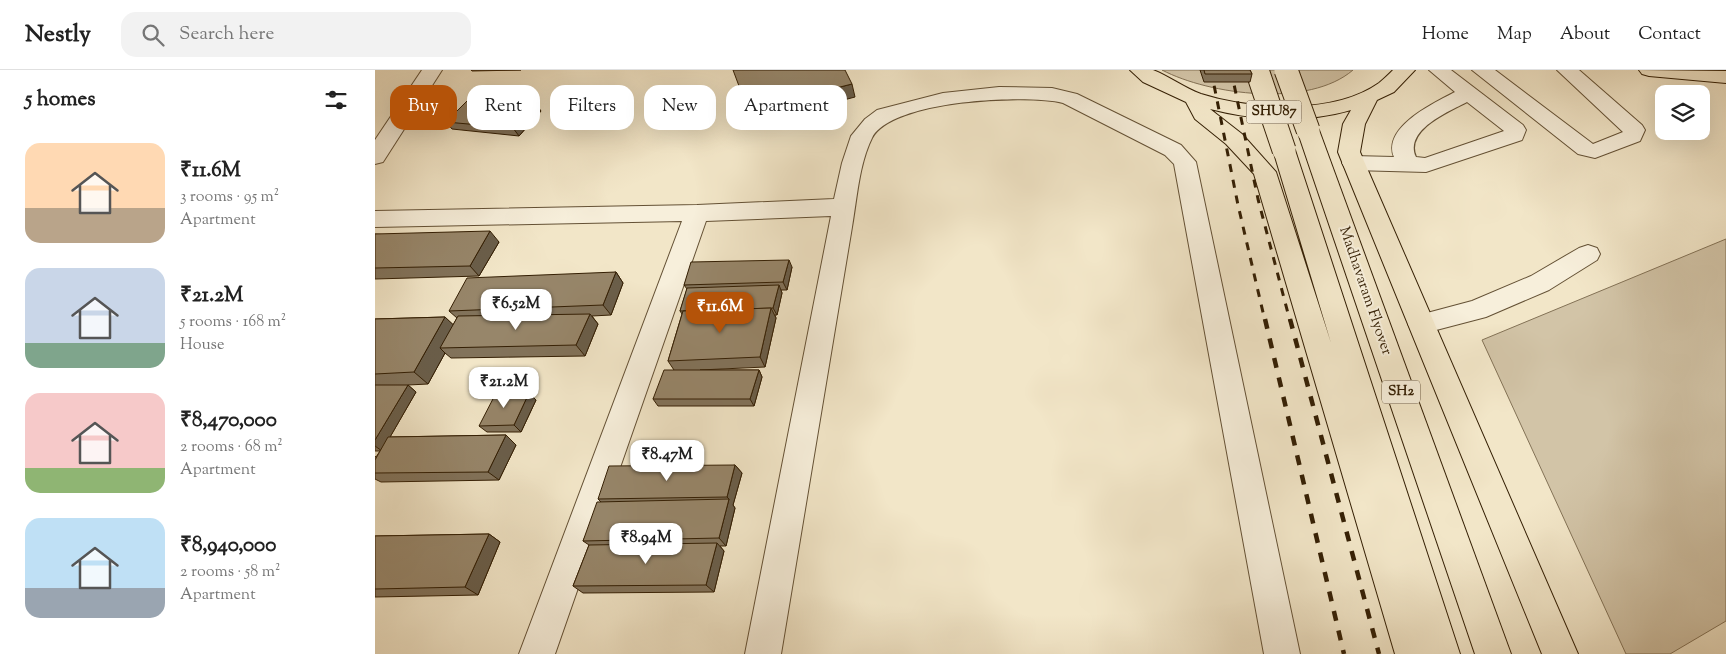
<!DOCTYPE html>
<html lang="en">
<head>
<meta charset="utf-8">
<style>
	:root { --surface:#fff; --page:#f2f2f2; --text:#222; --muted:#767676; --line:#e0e0e0; --accent:#b45309 }
	body { margin:0; font-family:"Sorts Mill Goudy",serif; background:var(--page); color:var(--text); height:100vh; display:flex; flex-direction:column; font-size:19px; white-space:nowrap }
	* { box-sizing:border-box; margin:0 }
	p { font-size:16px; color:var(--muted) }
	.icon { flex:none; width:28px; height:28px; fill:none; stroke:currentColor; stroke-width:2; stroke-linecap:round; stroke-linejoin:round }
	.map { position:relative; flex:1; overflow:hidden }
	.sheet { display:flex; flex-direction:column; background:var(--surface); width:375px }
	.sheet>* { flex:none }
	.banner { position:absolute; left:15px; top:15px; width:475px; height:45px; display:flex; gap:10px }
	.controls { position:absolute; left:1280px; top:15px; display:grid; gap:10px }
	.controls a { display:grid; place-items:center; width:55px; height:55px; border-radius:10px; background:var(--surface); box-shadow:0 5px 20px #0002; font-size:25px }
	.price { position:absolute; translate:-50% -42px; padding:0 11px; border-radius:10px; background:#fff; color:#222; font-size:16px; line-height:32px; filter:drop-shadow(0 1px 2px #0008) }
	.price::after { content:''; position:absolute; left:50%; top:30px; width:15px; height:11px; margin-left:-8px; background:inherit; clip-path:polygon(0 0,100% 0,50% 100%) }
	.price.selected { background:var(--accent); color:#fff }
	ul { padding:0; list-style:none }
	li { display:flex; align-items:center; gap:15px; height:125px; padding:0 25px }
	li span { display:grid; place-items:center; flex:none; width:140px; height:100px; border-radius:15px; color:#555 }
	li>.icon { margin-inline-start:auto }
	span .icon { width:60px; height:60px; fill:#fffc; stroke-width:1 }
	li b { font-size:21px }
	h2 { display:flex; justify-content:space-between; align-items:center; height:60px; padding:0 25px; font-size:21px }
	.chip { padding:0 18px; border-radius:15px; background:var(--surface); box-shadow:0 5px 20px #0002; font-size:18px; line-height:45px }
	.chip.selected { background:var(--accent); color:#fff }
	header { display:flex; align-items:center; gap:30px; box-sizing:border-box; height:70px; padding:0 25px; background:var(--surface); border-bottom:1px solid var(--line) }
	header strong { font-size:24px }
	nav { display:flex; gap:28px; margin-inline-start:auto; font-size:18px }
	.search { width:350px; height:45px; background:var(--page); display:flex; align-items:center; gap:12px; box-sizing:border-box; padding:0 18px; border-radius:15px; color:var(--muted); font-size:19px }
	main { display:flex; flex:1; min-height:0 }
	.map>svg:first-child { display:block }
</style>
</head>
<body>
<header>
<strong>Nestly</strong>
<div class="search"><svg class="icon" aria-label="search" viewBox="0 0 24 24"><circle cx="10" cy="10" r="6"/><path d="M15 15l6 6"/></svg>Search here</div>
<nav><a>Home</a><a>Map</a><a>About</a><a>Contact</a></nav>
</header>
<main>
<section class="sheet">
<h2>5 homes<svg class="icon" aria-label="filters" viewBox="0 0 24 24"><path d="M4 7h16M4 17h16"/><circle cx="9" cy="7" r="2"/><circle cx="15" cy="17" r="2"/></svg></h2>
<ul>
<li><span style="background:linear-gradient(#ffd9b3 65%,#b9a48a 0)"><svg class="icon" aria-label="home" viewBox="0 0 24 24"><path d="M3 11l9-7 9 7M6 9v11h12V9"/></svg></span><div><b>₹11.6M</b><p>3 rooms · 95 m²</p><p>Apartment</p></div></li>
<li><span style="background:linear-gradient(#c9d6e8 75%,#7fa58c 0)"><svg class="icon" aria-label="home" viewBox="0 0 24 24"><path d="M3 11l9-7 9 7M6 9v11h12V9"/></svg></span><div><b>₹21.2M</b><p>5 rooms · 168 m²</p><p>House</p></div></li>
<li><span style="background:linear-gradient(#f6c9c9 75%,#8fb573 0)"><svg class="icon" aria-label="home" viewBox="0 0 24 24"><path d="M3 11l9-7 9 7M6 9v11h12V9"/></svg></span><div><b>₹8,470,000</b><p>2 rooms · 68 m²</p><p>Apartment</p></div></li>
<li><span style="background:linear-gradient(#bfe0f5 70%,#9aa5b1 0)"><svg class="icon" aria-label="home" viewBox="0 0 24 24"><path d="M3 11l9-7 9 7M6 9v11h12V9"/></svg></span><div><b>₹8,940,000</b><p>2 rooms · 58 m²</p><p>Apartment</p></div></li>
</ul>
</section>
<div class="map">
<svg width="1351" height="584" viewBox="0 0 1351 584">
	<rect width="100%" height="100%" fill="#f2e6c8"/>
	<filter id="stains"><feTurbulence type="fractalNoise" baseFrequency=".004" numOctaves="4"/><feColorMatrix values="0 0 0 0 .2 0 0 0 0 .09 0 0 0 0 .02 0 0 0 .5 -.17"/></filter>
	<radialGradient id="worn" r=".72"><stop offset=".6" stop-color="#630" stop-opacity="0"/><stop offset="1" stop-color="#630" stop-opacity=".3"/></radialGradient>
	<g fill="#d2c4a7" stroke="#837256">
		<path d="M787,0h191c-44,38 -143,25 -191,0z"/>
		<path d="M1351,169v382l-56,33h-44l-144,-314z"/>
	</g>
	<g fill="none" stroke-linecap="round" stroke-linejoin="round">
		<g stroke="#645135" stroke-width="2">
			<g id="minor">
				<path d="M47,0h20l-59,92 -8,2v-24z"/>
				<path d="M1054,0h22l72,55 3,5 -4,10 -96,32 -73,-2 -8,-2 -3,-5 3,-5 8,-2 41,1c-12,-30 40,-54 61,-65zM1092,32l37,29 -79,27 -9,-1c-12,-27 32,-45 51,-55z"/>
				<path d="M1097,0h23l98,74 30,-12 -66,-62h22l63,55 3,5 -5,11 -45,17 -17,-4z"/>
				<path d="M624,17l53,1 25,6 104,51 15,17 104,492h-36l-90,-490 -9,-9 -102,-52c-37,-9 -172,-3 -191,35 -13,26 -15,61 -20,89l-71,427h-36l86,-438 -125,5 -151,433h-36l163,-433 -307,6v-16l322,-6 137,-6 8,-36 9,-27 14,-17 12,-9 66,-17z"/>
				<path d="M1213,175l9,3 3,6 -3,6 -48,30 -63,27 -65,17 -9,-3 -4,-7 4,-7 60,-16 59,-25 48,-28z"/>
			</g>
		</g>
		<g stroke="#341f04" stroke-width="2">
			<g id="major">
				<path d="M755,0c7,0 17,0 23,0 16,6 31,18 48,24 51,16 133,21 178,-11 5,-4 10,-9 14,-13h22l-21,22 -17,8 -12,24 -5,28 218,502h-36l-204,-502 5,-28 8,-14c-45,13 -95,11 -141,-1l32,25 34,38 55,171 -58,-193 3,-5 8,-2 8,2 3,5 165,504h-65l-141,-480 -28,-30 -31,-25 -9,-17 -43,-20z"/>
				<path d="M1264,0l87,1v12l-77,-7 -7,-2z"/>
				<path d="M933,53l8,2 3,5 192,524h-36l-178,-524 3,-5z"/>
			</g>
		</g>
		<use href="#minor" fill="#f7efdb" fill-rule="evenodd"/>
		<use href="#major" fill="#f2e6c8" fill-rule="evenodd"/>
		<g stroke="#341f04" stroke-width="3" stroke-dasharray="8 8" stroke-linecap="butt">
			<path d="M836,0l27,135 27,116"/>
			<path d="M856,0l27,129 32,122"/>
		</g>
		<g stroke="#341f04" stroke-width="4.5" stroke-dasharray="10 10" stroke-linecap="butt">
			<path d="M890,249l79,335"/>
			<path d="M915,249l89,335"/>
		</g>
		<g stroke="#341f04" stroke-width="25" stroke-linecap="butt">
			<g id="major-bridge">
				<path d="M882,0l27,80"/>
				<path d="M911,0l22,60"/>
			</g>
		</g>
		<use href="#major-bridge" stroke="#f2e6c8" stroke-width="23"/>
	</g>
	<g fill="#82735b" stroke="#341f04">
		<path d="M96,0h50l-49,1z"/>
		<path d="M825,0h50l2,4 -2,8h-46z"/>
		<path d="M166,41l-22,25 -67,-7 -6,-7z"/>
		<path d="M0,164l124,8 -20,34 -104,3z"/>
		<path d="M417,197l-5,23h-6l1,3 -5,22h-2l1,3 -11,49 -65,3h59l3,7 -8,29h-96l-5,-7 21,-29 -6,-9 14,-47 -2,-3 7,-22 -3,-4z"/>
		<path d="M241,202l7,11 -12,32 -19,1 6,8 -13,32 -134,2 -6,-5 -17,31 -20,1 8,7 -26,45 116,-2 10,10 -17,35 -118,2 -6,-3v-23l1,1 4,-6h-5v-132l70,-2 8,8 4,-7 -8,-7z"/>
		<path d="M161,330l-15,32h-34l-8,-6z"/>
		<path d="M360,395l7,8 -9,32 2,3 -9,38h-6l4,5 -10,41 -131,1 -10,-7 16,-41 -6,-4 18,-39 -3,-3z"/>
		<path d="M114,464l11,8 -22,53 -103,2v-61z"/>
	</g>
	<g fill="#6a5e4a" stroke="#341f04">
		<path d="M477,14l3,13 -102,27 -5,-14z"/>
		<path d="M161,34l5,7 -22,25 -6,-8z"/>
		<path d="M115,161l9,11 -20,34 -9,-10z"/>
		<path d="M414,190l3,7 -5,23 -4,-8z"/>
		<path d="M241,202l7,11 -12,32 -8,-10z"/>
		<path d="M404,215l3,8 -5,22 -4,-7z"/>
		<path d="M396,238l5,10 -11,49 -5,-10z"/>
		<path d="M215,244l8,10 -13,32 -9,-11z"/>
		<path d="M70,247l13,12 -18,19 5,5 -17,31 -14,-12z"/>
		<path d="M384,300l3,7 -8,29 -4,-7z"/>
		<path d="M33,315l8,7 -34,59 -7,-5v-6z"/>
		<path d="M154,323l7,7 -15,32 -7,-7z"/>
		<path d="M131,365l10,10 -17,35 -11,-8z"/>
		<path d="M360,395l7,8 -9,32 2,3 -9,38 -7,-8 10,-39 -2,-2z"/>
		<path d="M114,464l11,8 -22,53 -13,-8z"/>
		<path d="M342,473l7,8 -10,41 -8,-7z"/>
	</g>
	<g fill="#97866a" stroke="#341f04">
		<path d="M358,0h112l7,14 -104,26z"/>
		<path d="M829,0h46l2,4h-47z"/>
		<path d="M96,27l65,7 -23,24 -67,-6z"/>
		<path d="M115,161l-20,35 -95,2v-34z"/>
		<path d="M414,190l-6,22 -99,3 7,-23z"/>
		<path d="M241,202l-13,33 -154,6 18,-33z"/>
		<path d="M404,215l-6,23 -93,3 7,-23z"/>
		<path d="M396,238l-11,49 -92,4 15,-50z"/>
		<path d="M215,244l-14,31 -136,3 18,-32z"/>
		<path d="M70,247l-31,55 -39,2v-55z"/>
		<path d="M289,300h95l-9,29h-97z"/>
		<path d="M0,315h33l-33,55z"/>
		<path d="M121,323h33l-15,32 -35,1z"/>
		<path d="M131,365l-18,37 -113,1v-13l13,-23z"/>
		<path d="M360,395l-8,32 -129,2 11,-33z"/>
		<path d="M354,429l-10,39 -136,3 14,-39z"/>
		<path d="M114,464l-24,53 -90,2v-53z"/>
		<path d="M342,473l-11,42 -133,1 16,-41z"/>
	</g>
	<g text-anchor="middle" dominant-baseline="central" stroke-width="4" stroke-linejoin="round" paint-order="stroke">
		<g fill="#f7efdb" stroke="#6e5d44" stroke-width="1">
			<rect x="871.5" y="30.5" width="55" height="23" rx="4"/>
			<rect x="1007" y="310.5" width="38" height="23" rx="4"/>
		</g>
		<g font-size="14" font-weight="bold" fill="#341f04">
			<text x="899" y="42">SHU87</text>
			<text x="1026" y="322">SH2</text>
		</g>
		<g font-size="15" fill="#341f04" stroke="#f7efdb">
			<text transform="translate(990 221) rotate(71)">Madhavaram Flyover</text>
		</g>
	</g>
	<rect width="100%" height="100%" filter="url(#stains)"/>
	<rect width="100%" height="100%" fill="url(#worn)"/>
</svg>
<div class="controls">
<a><svg class="icon" aria-label="layers" viewBox="0 0 24 24"><path d="M12 4l9 5-9 5-9-5zM3 14l9 5 9-5"/></svg></a>
</div>
<b class="price" style="left:141px;top:261px">₹6.52M</b>
<b class="price selected" style="left:345px;top:264px">₹11.6M</b>
<b class="price" style="left:129px;top:339px">₹21.2M</b>
<b class="price" style="left:292px;top:412px">₹8.47M</b>
<b class="price" style="left:271px;top:495px">₹8.94M</b>
<div class="banner">
<a class="chip selected">Buy</a>
<a class="chip">Rent</a>
<a class="chip">Filters</a>
<a class="chip">New</a>
<a class="chip">Apartment</a>
</div>
</div>
</main>
</body>
</html>
